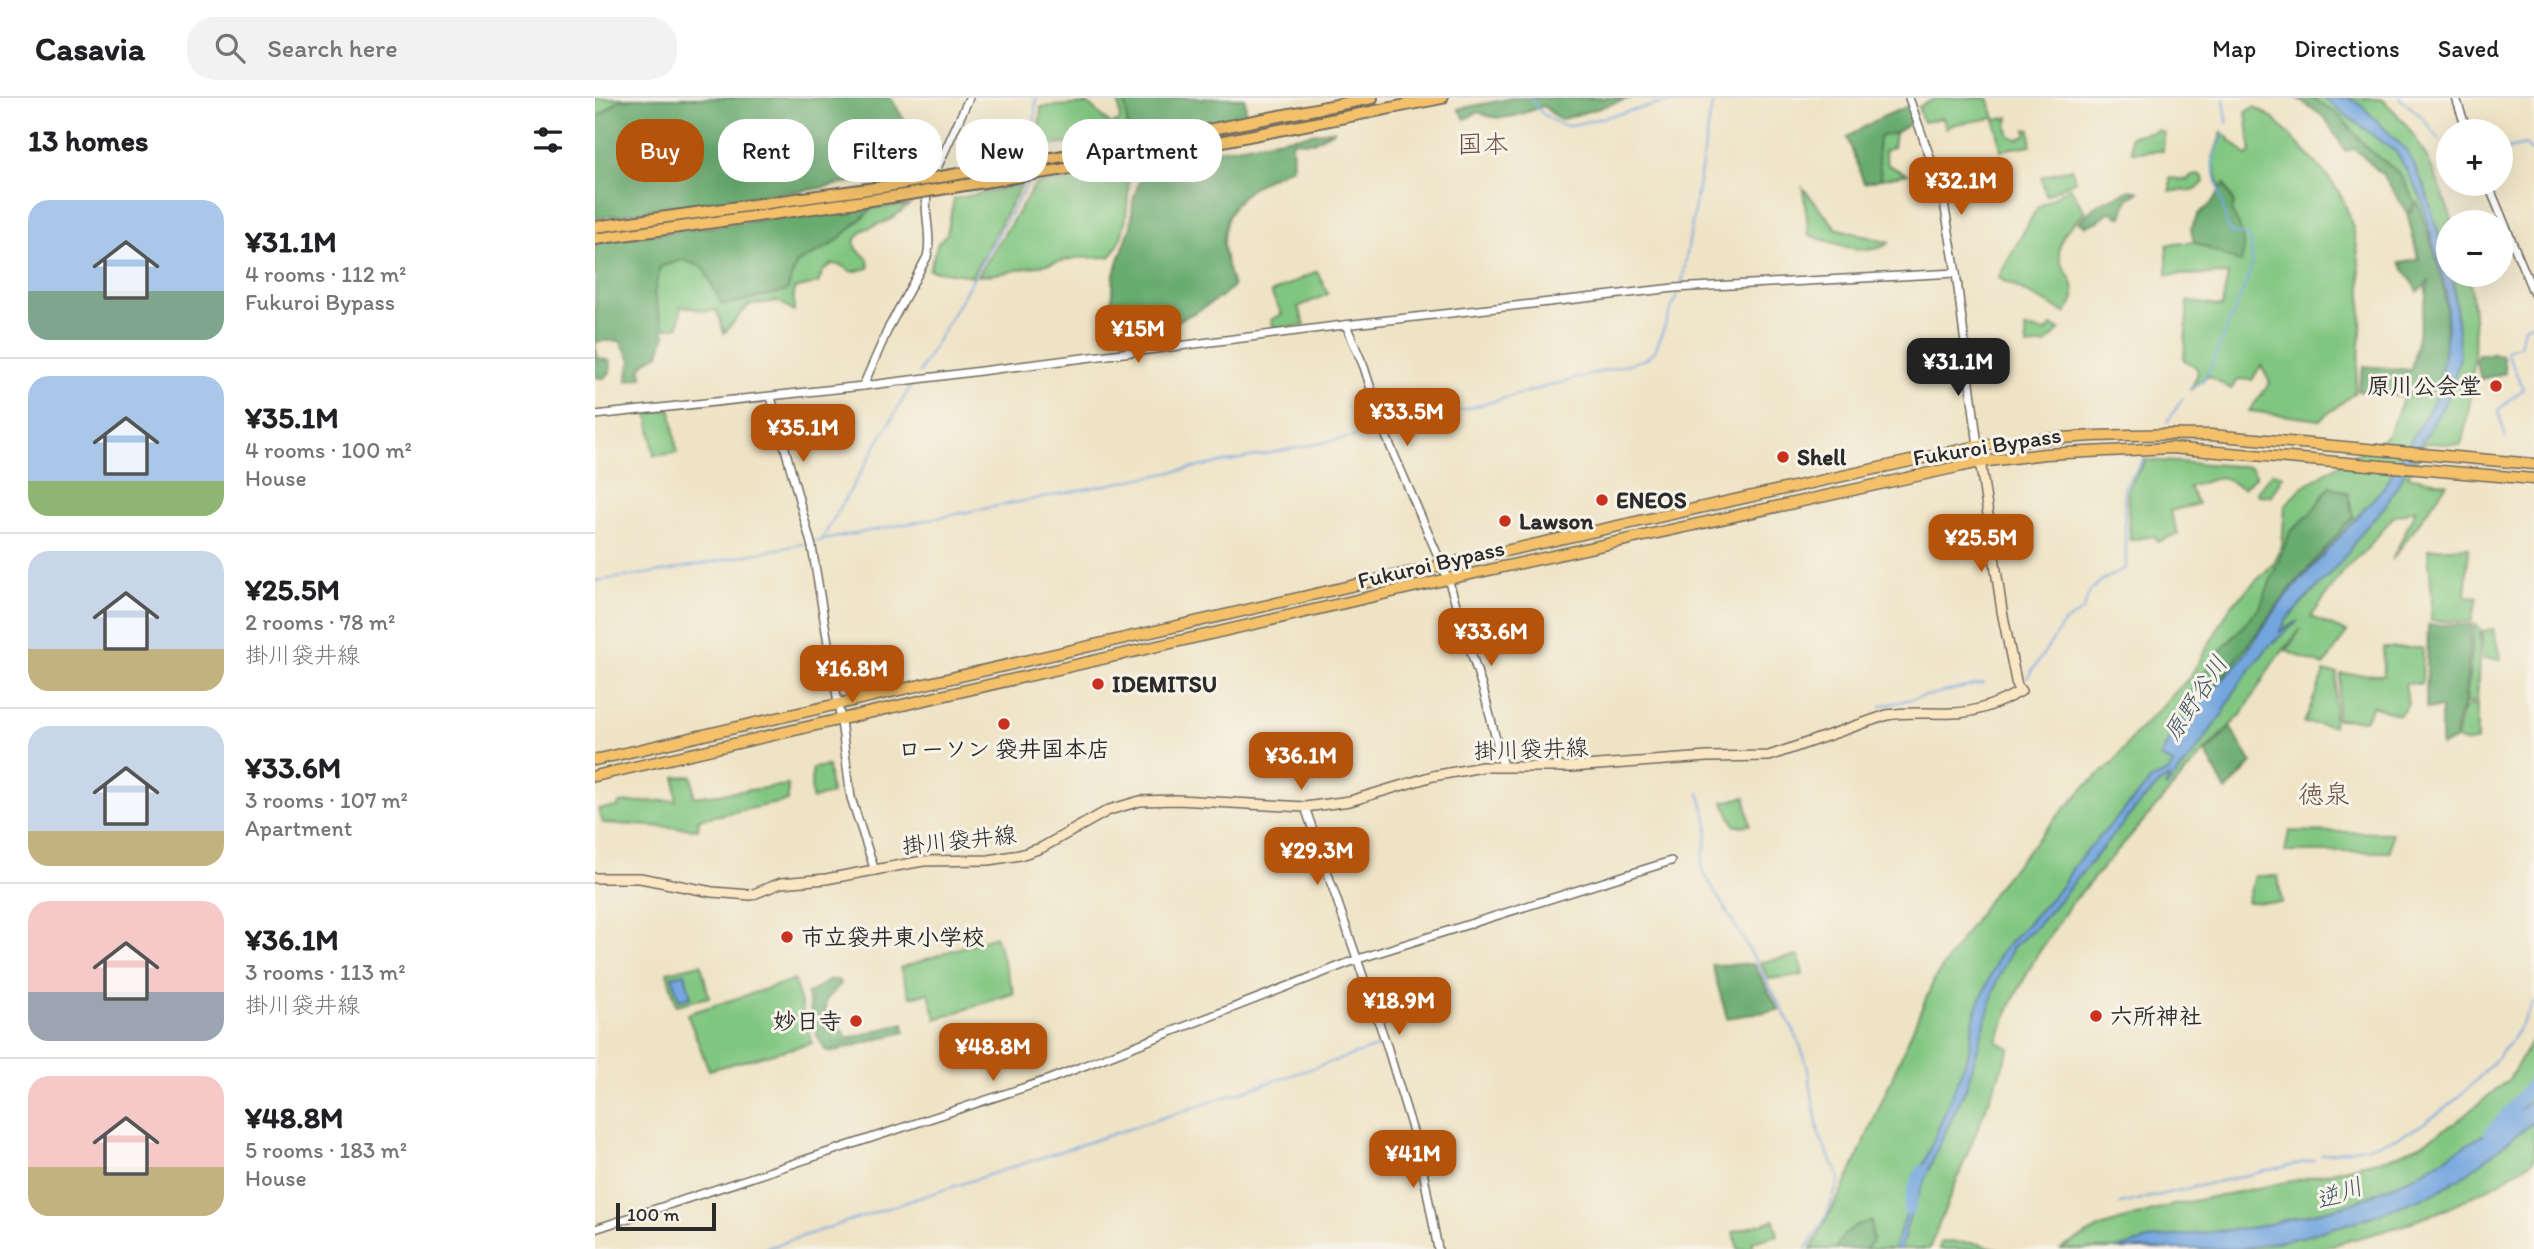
<!DOCTYPE html>
<html lang="en">
<head>
<meta charset="utf-8">
<style>
	:root { --surface:#fff; --page:#f2f2f2; --text:#202124; --muted:#757577; --line:#e0e0e0; --accent:#b45309 }
	body { margin:0; font-family:Itim,"Klee One",sans-serif; background:var(--page); color:var(--text); height:100vh; display:flex; flex-direction:column; font-size:26px; white-space:nowrap }
	* { box-sizing:border-box; margin:0 }
	p { font-size:23px; color:var(--muted) }
	.icon { flex:none; width:38px; height:38px; fill:none; stroke:currentColor; stroke-width:2; stroke-linecap:round; stroke-linejoin:round }
	.map { position:relative; flex:1; overflow:hidden }
	.sheet { display:flex; flex-direction:column; background:var(--surface); width:595px }
	.sheet>* { flex:none }
	.guide { position:absolute; left:21px; top:21px; width:665px; height:63px; display:flex; gap:14px }
	.tools { position:absolute; left:1841px; top:21px; display:grid; gap:14px }
	.tools a { display:grid; place-items:center; width:77px; height:77px; border-radius:50%; background:var(--surface); box-shadow:0 7px 28px #0002; font-size:35px }
	.scale { position:absolute; left:21px; bottom:18px; width:100px; box-sizing:border-box; padding-left:7px; border:4px solid #2b2b2b; border-top:0; font-size:19px; line-height:24px; white-space:nowrap; color:#2b2b2b; -webkit-text-stroke:5px #f7f3e8; paint-order:stroke }
	.price { position:absolute; translate:-50% -60px; padding:0 16px; border-radius:14px; background:var(--accent); color:#fff; font-size:23px; line-height:46px; filter:drop-shadow(0 2px 4px #0008) }
	.price::after { content:''; position:absolute; left:50%; top:42px; width:21px; height:16px; margin-left:-10px; background:inherit; clip-path:polygon(0 0,100% 0,50% 100%) }
	.price.on { background:#222; color:#fff }
	ul { padding:0; list-style:none }
	li { display:flex; align-items:center; gap:21px; height:175px; padding:0 28px }
	li+li { border-top:2px solid var(--line) }
	li span { display:grid; place-items:center; flex:none; width:196px; height:140px; border-radius:21px; color:#555 }
	li>.icon { margin-inline-start:auto }
	span .icon { width:84px; height:84px; fill:#fffc; stroke-width:1 }
	li b { font-size:30px }
	h2 { display:flex; justify-content:space-between; align-items:center; height:84px; padding:0 28px; font-size:30px }
	.pill { padding:0 24px; border-radius:28px; background:var(--surface); box-shadow:0 7px 28px #0002; font-size:24px; line-height:63px }
	.pill.on { background:var(--accent); color:#fff }
	header { display:flex; align-items:center; gap:42px; box-sizing:border-box; height:98px; padding:0 35px; background:var(--surface); border-bottom:2px solid var(--line) }
	header strong { font-size:33px }
	nav { display:flex; gap:38px; margin-inline-start:auto; font-size:24px }
	.search { width:490px; height:63px; background:var(--page); display:flex; align-items:center; gap:18px; box-sizing:border-box; padding:0 24px; border-radius:28px; color:var(--muted); font-size:26px }
	main { display:flex; flex:1; min-height:0 }
	.map>svg:first-child { display:block }
</style>
</head>
<body>
<header>
<strong>Casavia</strong>
<div class="search"><svg class="icon" aria-label="search" viewBox="0 0 24 24"><circle cx="10" cy="10" r="6"/><path d="M15 15l6 6"/></svg>Search here</div>
<nav><a>Map</a><a>Directions</a><a>Saved</a></nav>
</header>
<main>
<section class="sheet">
<h2>13 homes<svg class="icon" aria-label="filters" viewBox="0 0 24 24"><path d="M4 7h16M4 17h16"/><circle cx="9" cy="7" r="2"/><circle cx="15" cy="17" r="2"/></svg></h2>
<ul>
<li><span style="background:linear-gradient(#a9c7e8 65%,#7fa58c 0)"><svg class="icon" aria-label="home" viewBox="0 0 24 24"><path d="M3 11l9-7 9 7M6 9v11h12V9"/></svg></span><div><b>¥31.1M</b><p>4 rooms · 112 m²</p><p>Fukuroi Bypass</p></div></li>
<li><span style="background:linear-gradient(#a9c7e8 75%,#8fb573 0)"><svg class="icon" aria-label="home" viewBox="0 0 24 24"><path d="M3 11l9-7 9 7M6 9v11h12V9"/></svg></span><div><b>¥35.1M</b><p>4 rooms · 100 m²</p><p>House</p></div></li>
<li><span style="background:linear-gradient(#c9d6e8 70%,#c2b280 0)"><svg class="icon" aria-label="home" viewBox="0 0 24 24"><path d="M3 11l9-7 9 7M6 9v11h12V9"/></svg></span><div><b>¥25.5M</b><p>2 rooms · 78 m²</p><p>掛川袋井線</p></div></li>
<li><span style="background:linear-gradient(#c9d6e8 75%,#c2b280 0)"><svg class="icon" aria-label="home" viewBox="0 0 24 24"><path d="M3 11l9-7 9 7M6 9v11h12V9"/></svg></span><div><b>¥33.6M</b><p>3 rooms · 107 m²</p><p>Apartment</p></div></li>
<li><span style="background:linear-gradient(#f6c9c9 65%,#9aa5b1 0)"><svg class="icon" aria-label="home" viewBox="0 0 24 24"><path d="M3 11l9-7 9 7M6 9v11h12V9"/></svg></span><div><b>¥36.1M</b><p>3 rooms · 113 m²</p><p>掛川袋井線</p></div></li>
<li><span style="background:linear-gradient(#f6c9c9 65%,#c2b280 0)"><svg class="icon" aria-label="home" viewBox="0 0 24 24"><path d="M3 11l9-7 9 7M6 9v11h12V9"/></svg></span><div><b>¥48.8M</b><p>5 rooms · 183 m²</p><p>House</p></div></li>
</ul>
</section>
<div class="map">
<svg width="1939" height="1151" viewBox="0 0 1939 1151">
	<rect width="100%" height="100%" fill="#f7f3e8"/>
	<filter id="ink" filterUnits="userSpaceOnUse"><feTurbulence type="fractalNoise" baseFrequency=".0143" numOctaves="2"/><feDisplacementMap in="SourceGraphic" scale="14" xChannelSelector="R" yChannelSelector="G"/><feConvolveMatrix kernelMatrix="1 2 1 2 8 2 1 2 1" color-interpolation-filters="sRGB"/></filter>
	<filter id="wash" filterUnits="userSpaceOnUse"><feTurbulence type="fractalNoise" baseFrequency=".00686" numOctaves="4" result="noise"/><feDisplacementMap in="SourceGraphic" scale="28" xChannelSelector="R" yChannelSelector="G"/><feGaussianBlur stdDeviation="1.57" result="paint"/><feColorMatrix in="noise" values="0 0 0 0 0 0 0 0 0 0 0 0 0 0 0 0 0 1.4 0 .05"/><feComposite in="paint" operator="in"/></filter>
	<g filter="url(#wash)">
		<rect width="100%" height="100%" fill="#efe3c5"/>
		<g fill="#80c680" stroke="#567856" stroke-width="2">
			<path d="M0,0h40v1l-17,2 -23,18z"/>
			<path d="M515,0h15l3,38 -91,11 4,-40 47,-3 23,21 9,-5 -1,-17z"/>
			<path d="M1342,0h51l7,20 -40,6 -9,4 -3,-10 -20,4 -5,-15z"/>
			<path d="M1716,0h70c40,36 54,74 72,124h-5v53h20c12,46 6,123 -7,170l-35,-2 -18,33 39,8 -55,76 24,-51 -23,8 -28,34 -19,17 -35,49 36,15 -23,34 -38,-15 15,-22 -29,35 -29,49 -42,42 -131,150 -34,52 -26,49 -13,36 13,6 -81,201h-118l39,-74 84,-195 62,-92 59,-69 33,-35 25,-21 23,-30 54,-56 41,-71 43,-43 8,-18 3,-39 17,-19 86,-52 25,-59 15,-77 -21,-86 8,-11 -15,-28 -34,-27 -26,-31z"/>
			<path d="M1659,9c18,7 32,25 45,38 16,18 33,33 44,55 24,51 21,138 11,193l-34,27 -71,-9 21,-28 -9,-18 -9,15 -13,-1 -8,10 -23,-13 -17,14 7,-17 -2,-6 -12,-7 4,-59 34,6 6,-33 -61,1v-30l27,-3 17,8 23,-46 -9,-21 -4,6 -9,-28 10,-29 25,24 4,-3 -5,-42z"/>
			<path d="M1414,19l-2,10 3,9 8,3 8,-4v-6h4l1,16 -30,5 -6,-30z"/>
			<path d="M1564,32l5,3 -1,18 -31,1 -2,-16z"/>
			<path d="M1300,35l-2,14 -9,4 4,14 19,9 -26,5c-1,-19 -6,-24 -1,-44z"/>
			<path d="M1477,70l3,13 -29,14 -5,-18z"/>
			<path d="M534,71c-1,27 0,66 -19,88l-34,1 -73,15 -25,3 57,-91z"/>
			<path d="M1602,77l6,2 1,5c-8,12 -21,8 -34,9v-13l18,2 1,-3z"/>
			<path d="M427,86l-50,92 -43,-6 9,-27 9,-9 7,-35z"/>
			<path d="M1475,89l15,25c-6,8 -18,15 -22,24 -14,31 14,35 11,62 -1,5 -6,11 -8,15l-68,-35 39,-70z"/>
			<path d="M1208,90l33,40 53,15c-22,16 -57,-1 -80,-8z"/>
			<path d="M314,107l-20,15 -26,10 -9,11 3,8 11,10 1,9 -17,4 -12,-7 -8,-1 -9,7 -5,12 -24,6v22l-16,-10 -29,4 -25,28 -7,-22h-12l-24,-5 -2,20 -15,3 -11,-35 7,-27 23,-7 20,7 93,-3 37,-20 40,-36z"/>
			<path d="M722,173l11,23 -30,13 7,18 -31,4 -3,-9 11,-6 -11,-21z"/>
			<path d="M1456,228l9,3 -14,15 -19,2 -2,-18 21,4z"/>
			<path d="M76,312l6,43 -23,3 -6,-44z"/>
			<path d="M1551,362l105,7 5,9 -13,12 -22,-11 -32,10 9,17 -28,7 8,23 -21,8 -2,-6 -25,4 -3,-51z"/>
			<path d="M1677,374l11,4 -12,20 -12,-1 -2,-3z"/>
			<path d="M1874,449l-4,49 13,1 -7,25 -40,-1 1,-25 -4,-47z"/>
			<path d="M1880,526l5,4 -3,74 -11,1z"/>
			<path d="M1898,531l8,30h-19v-28z"/>
			<path d="M1788,550h40l-1,36 -17,-1 3,21 -9,11 -27,-9 -7,14 -29,-1 5,-45 43,1z"/>
			<path d="M1729,574l13,1 -4,53 -29,-3z"/>
			<path d="M1882,607v36l-9,2 -11,-4 2,-17 6,-16z"/>
			<path d="M233,668l3,28 -19,5 -1,-18 2,-13z"/>
			<path d="M97,678l2,21 94,-12v16l-89,18 -1,10 -95,-6 -5,-14 20,-2 1,-4 57,-3 -1,-23z"/>
			<path d="M1150,699l5,28 -15,1 -12,-24z"/>
			<path d="M1694,733l103,2 -2,19h-105z"/>
			<path d="M1660,778h23l4,27 -35,-1z"/>
			<path d="M400,838l19,57 -78,26 -7,-26 -19,4 -10,-29z"/>
			<path d="M1204,858l4,19 -34,4 -9,-17z"/>
			<path d="M106,866l8,33 -33,8 -9,-33z"/>
			<path d="M199,882l18,63 -103,27 -22,-56z"/>
			<path d="M1939,939v123l-37,24 -48,24 -48,18 -82,23h-259l43,-23 70,-21 129,-26 87,-21 29,-12 38,-24 53,-43z"/>
			<path d="M1179,1122l4,15 -26,7 2,7h-16l-5,-17z"/>
			<path d="M1346,1144l34,1 24,6h-60z"/>
		</g>
		<g fill="#68ab6e" stroke="#4a6b4c" stroke-width="2">
			<path d="M40,0h256l15,25v18l16,27 -107,21 -220,29v-99l23,-18z"/>
			<path d="M530,0h120l1,17 -82,19 -36,2z"/>
			<path d="M918,0h118l-71,22 -17,-14c-24,9 -41,18 -65,6l-13,7 -7,-10z"/>
			<path d="M1702,0h15l28,18 26,31 34,27 15,28 -8,11 -23,-37 -29,-27 -10,2 -20,-33z"/>
			<path d="M1316,7l3,16 -19,12 -15,3c-5,18 0,25 1,43l-17,4 -17,-46 33,-19z"/>
			<path d="M740,32l-22,12 -21,-1 1,26c-36,16 -70,31 -70,77 0,13 7,30 10,43 -25,21 -54,35 -86,45l-20,-11 -15,-17 2,-30 17,-48 2,-25 8,-24 1,-14z"/>
			<path d="M1629,86l10,20 -2,8c10,16 15,32 9,51l-47,-21 -3,-13 7,-15 12,-9z"/>
			<path d="M1536,92l8,2 -11,7 -6,18 -6,-1 -2,-4 -7,1 -8,8 -13,5 -7,-4 18,-18z"/>
			<path d="M1823,105c17,54 34,86 27,145 -3,21 -2,29 -15,46l-16,4 -57,-7 7,-25 47,4 18,-89 -11,11 -18,-29 19,-4 -11,-43z"/>
			<path d="M266,109l12,1 -40,36 -37,20 -9,27 -65,14 -19,-38 -20,-7 -23,7 -6,27 11,41 -6,19 -13,7 -5,7 1,9 -15,4 4,-22 -11,-18h-21l-4,3 3,14 13,3 -1,12 -6,5 -9,-1v-135z"/>
			<path d="M1883,256h21l4,2 2,17 -24,6 -5,-18z"/>
			<path d="M1735,388l18,7 5,24 -61,70 -69,90 -37,35 -8,-5 19,-23 20,-29 43,-48 30,-75 20,-18z"/>
			<path d="M1833,527h44l-8,80 -7,15 -2,20 -14,6v-38l-15,1z"/>
			<path d="M1635,629l22,36 -26,28 -20,-38z"/>
			<path d="M1159,866l25,46 -52,8 -15,-53z"/>
			<path d="M235,882h8l3,4 -15,16 -1,9 4,16 12,3 5,9 4,1 54,-15 1,9 -74,20 -6,-2 -8,-14 -10,-42z"/>
			<path d="M1276,1123l2,20 -7,8h-30c6,-17 17,-23 35,-28z"/>
		</g>
		<g fill="#73a6df" stroke="#4f6885" stroke-width="2">
			<path d="M1728,0h25l14,8 45,45 18,37 21,71 1,-7 1,23h5l1,8 6,74 -10,37 -64,111 -20,22 -27,37 -51,54 -9,14 19,-11 -28,24 -32,40 -16,30 -36,49 -21,24 4,-11 -10,7 -24,25 -82,99 -17,19 -23,20 -16,34 -30,105 -31,66 -27,66 -8,31h-7l28,-81 46,-113 7,-42 25,-60 63,-68 12,-21 76,-84 18,-9 4,-7 -13,-7 15,-28 62,-64 46,-65 100,-112 55,-94 10,-66 -2,-36 -25,-95 -24,-44z"/>
			<path d="M90,875l6,24 -12,3 -7,-24z"/>
			<path d="M1939,1000v23l-66,52 -35,21 -66,24 -66,19 -61,12h-124l39,-11 101,-11 95,-23 66,-29 70,-43z"/>
		</g>
		<g fill="none" stroke-linecap="round" stroke-linejoin="round">
			<g stroke="#73a6df" stroke-width="2">
				<path d="M937,0c4,14 22,26 36,28l117,-28"/>
				<path d="M1629,0l3,25"/>
				<path d="M1805,0l22,19 19,25"/>
				<path d="M1852,53l1,2"/>
				<path d="M1906,53l24,-6 9,8"/>
				<path d="M437,58l4,-58"/>
				<path d="M1087,185l31,-185"/>
				<path d="M324,275l111,-194"/>
				<path d="M1594,291l13,-8 7,-10 39,-92 4,-15 -1,-23 -6,-6 -16,-3 -17,-71 12,-27"/>
				<path d="M1572,324l16,-24"/>
				<path d="M795,332l256,-71 9,-8 23,-59"/>
				<path d="M1911,341l-8,-29 25,-21 -17,-39 14,-4 4,-19 10,-4"/>
				<path d="M227,441l90,-155"/>
				<path d="M218,444l565,-110"/>
				<path d="M0,483l71,-10 142,-28"/>
				<path d="M1432,580l37,-55 19,-13 7,-19 11,-10 25,-13 -2,-80 21,-30"/>
				<path d="M1286,608l103,-23"/>
				<path d="M1104,695c3,11 9,24 9,35 -1,15 -7,27 -6,42l54,91 40,74 11,29 12,71 21,44 -14,38 -20,32"/>
				<path d="M1726,1057c21,-4 43,-7 63,-13 57,-17 125,-87 150,-140"/>
				<path d="M1525,1106l194,-44"/>
				<path d="M169,1151l616,-203"/>
			</g>
			<g stroke="#73a6df" stroke-width="12">
				<path d="M1895,1036l44,-52"/>
				<path d="M1314,1112l4,-20 9,-19"/>
			</g>
		</g>
	</g>
	<g filter="url(#ink)">
		<g fill="none" stroke-linecap="round" stroke-linejoin="round">
			<g stroke="#706b61" stroke-width="10">
				<g id="tertiary">
					<path d="M1314,0l33,93 14,82 22,173"/>
					<path d="M1861,0l11,33"/>
					<path d="M337,81l37,-81"/>
					<path d="M1893,86l46,110"/>
					<path d="M751,227l18,42 22,69 62,143 36,114 19,73"/>
					<path d="M268,288l26,-59 38,-70c6,-23 -5,-45 1,-67"/>
					<path d="M176,299l41,150 29,174 10,77 24,73"/>
					<path d="M0,317l268,-29 481,-61 330,-37 282,-15"/>
					<path d="M710,709l82,239 33,109 18,94"/>
					<path d="M0,1131l455,-150 308,-120 313,-98"/>
				</g>
			</g>
			<g stroke="#706b61" stroke-width="12">
				<path id="secondary" d="M0,780h45l72,14 39,3 30,-12 45,-4 97,-18 66,-1 31,-5 21,-7 68,-38 31,-9 38,-1 127,7 45,-6 83,-25 49,-9h89l136,-10 62,-1 118,-41c22,-4 44,-1 66,-2 24,0 48,-11 68,-22l-4,-5 -15,-75 -24,-165"/>
			</g>
			<g stroke="#706b61" stroke-width="13">
				<g id="trunk">
					<path d="M0,662l847,-195 536,-119c78,-10 154,-13 233,-11l323,29"/>
					<path d="M0,678l853,-197 532,-117 65,-8 126,-6 363,31"/>
				</g>
			</g>
			<g stroke="#706b61" stroke-width="14">
				<g id="motorway">
					<path d="M556,43l221,-43"/>
					<path d="M557,57l290,-57"/>
					<path d="M0,129l287,-40"/>
					<path d="M0,141l290,-41"/>
				</g>
			</g>
			<use href="#tertiary" stroke="#fff" stroke-width="7"/>
			<use href="#secondary" stroke="#fbe6c4" stroke-width="9"/>
			<use href="#trunk" stroke="#f4c16b" stroke-width="10"/>
			<use href="#motorway" stroke="#f4c16b" stroke-width="10"/>
			<g stroke="#706b61" stroke-width="14" stroke-linecap="butt">
				<g id="motorway-bridge">
					<path d="M287,89l269,-46"/>
					<path d="M290,100l267,-43"/>
				</g>
			</g>
			<use href="#motorway-bridge" stroke="#f4c16b" stroke-width="10"/>
		</g>
	</g>
	<g fill="#c8321e" stroke="#f7f3e8" stroke-width="2.5">
		<circle cx="1901" cy="288" r="7"/>
		<circle cx="1188" cy="359" r="7"/>
		<circle cx="1007" cy="402" r="7"/>
		<circle cx="910" cy="423" r="7"/>
		<circle cx="503" cy="586" r="7"/>
		<circle cx="409" cy="626" r="7"/>
		<circle cx="192" cy="839" r="7"/>
		<circle cx="1501" cy="918" r="7"/>
		<circle cx="261" cy="923" r="7"/>
	</g>
	<g text-anchor="middle" dominant-baseline="central" stroke-width="6" stroke-linejoin="round" paint-order="stroke">
		<g font-size="23" font-weight="bold" fill="#2b2b2b" stroke="#f7f3e8" text-anchor="start">
			<text x="1887" y="288" text-anchor="end">原川公会堂</text>
			<text x="1202" y="359">Shell</text>
			<text x="1021" y="402">ENEOS</text>
			<text x="924" y="423">Lawson</text>
			<text x="517" y="586">IDEMITSU</text>
			<text x="409" y="651" text-anchor="middle">ローソン 袋井国本店</text>
			<text x="206" y="839">市立袋井東小学校</text>
			<text x="1515" y="918">六所神社</text>
			<text x="247" y="923" text-anchor="end">妙日寺</text>
		</g>
		<g font-size="23" fill="#2b2b2b" stroke="#f7f3e8">
			<text transform="translate(1392 348) rotate(-9)">Fukuroi Bypass</text>
			<text transform="translate(836 466) rotate(-13)">Fukuroi Bypass</text>
			<text transform="translate(936 651) rotate(-2)">掛川袋井線</text>
			<text transform="translate(364 742) rotate(-6)">掛川袋井線</text>
		</g>
		<g font-size="24" font-style="italic" fill="#44566a" stroke="#f7f3e8">
			<text transform="translate(1600 600) rotate(-57)">原野谷川</text>
			<text transform="translate(1744 1095) rotate(-20)">逆川</text>
		</g>
		<g font-size="26" fill="#6a5044" stroke="#f7f3e8">
			<text x="888" y="46">国本</text>
			<text x="1729" y="696">徳泉</text>
		</g>
	</g>
</svg>
<div class="tools">
<a>+</a>
<a>−</a>
</div>
<div class="scale">100 m</div>
<b class="price" style="left:1366px;top:119px">¥32.1M</b>
<b class="price" style="left:543px;top:267px">¥15M</b>
<b class="price on" style="left:1363px;top:300px">¥31.1M</b>
<b class="price" style="left:812px;top:350px">¥33.5M</b>
<b class="price" style="left:208px;top:366px">¥35.1M</b>
<b class="price" style="left:1386px;top:476px">¥25.5M</b>
<b class="price" style="left:896px;top:570px">¥33.6M</b>
<b class="price" style="left:257px;top:607px">¥16.8M</b>
<b class="price" style="left:706px;top:694px">¥36.1M</b>
<b class="price" style="left:722px;top:789px">¥29.3M</b>
<b class="price" style="left:804px;top:939px">¥18.9M</b>
<b class="price" style="left:398px;top:985px">¥48.8M</b>
<b class="price" style="left:818px;top:1092px">¥41M</b>
<div class="guide">
<a class="pill on">Buy</a>
<a class="pill">Rent</a>
<a class="pill">Filters</a>
<a class="pill">New</a>
<a class="pill">Apartment</a>
</div>
</div>
</main>
</body>
</html>
